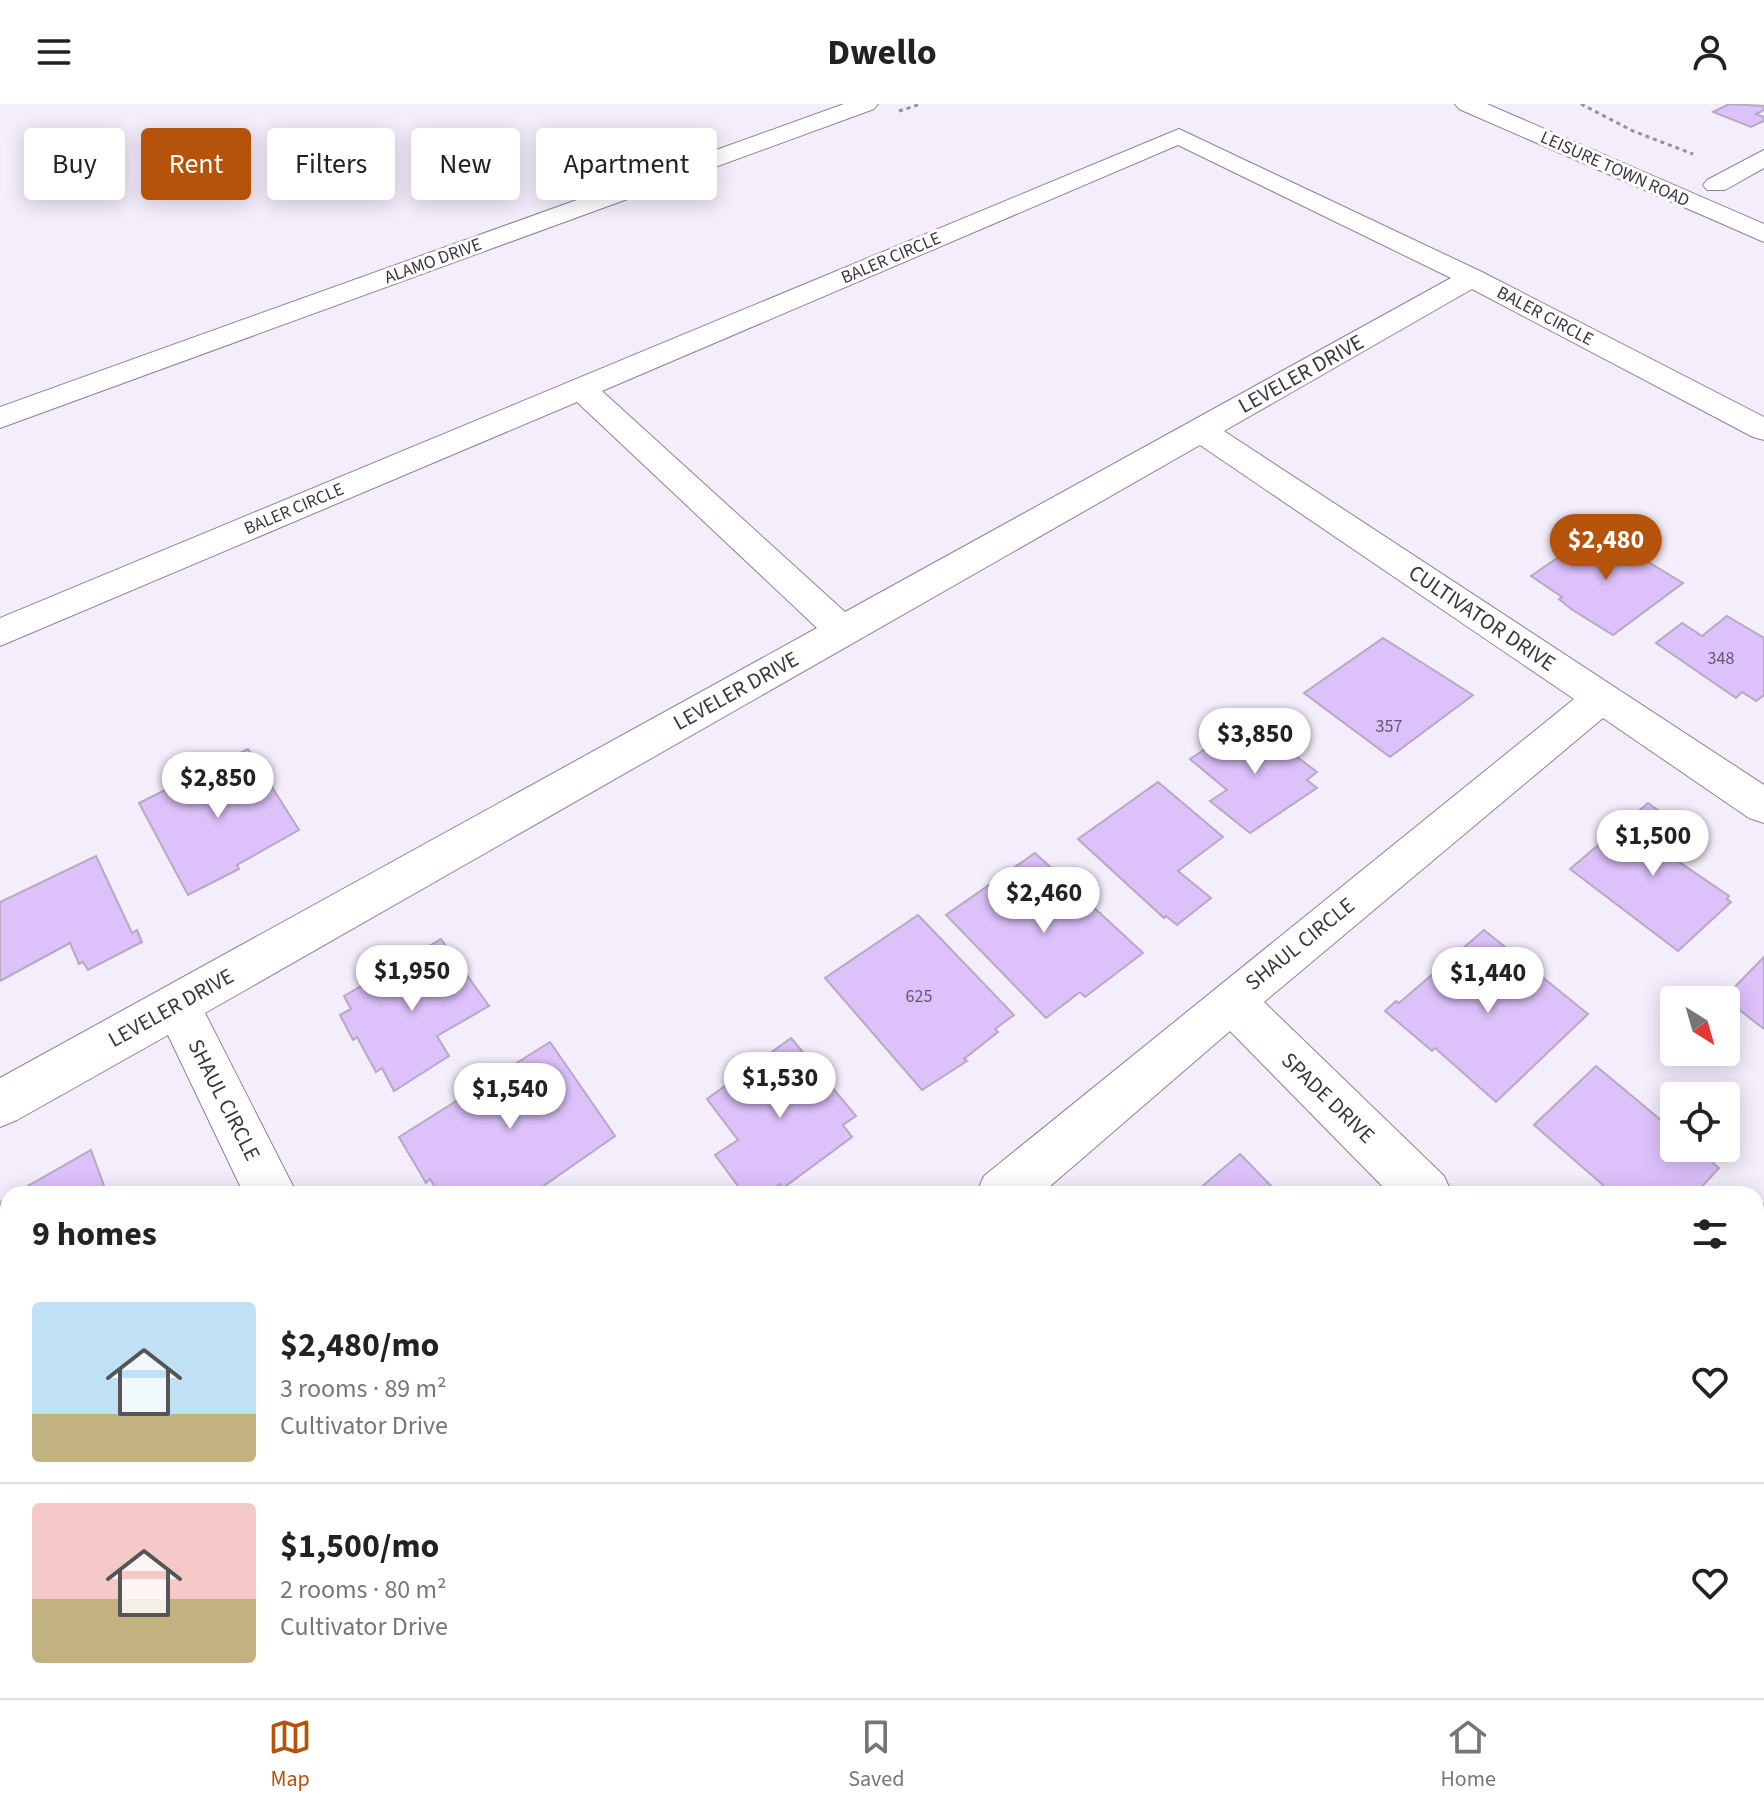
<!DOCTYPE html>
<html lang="en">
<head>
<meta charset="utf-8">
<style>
	:root { --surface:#fff; --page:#f6f6f6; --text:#222; --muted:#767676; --line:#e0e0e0; --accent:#b45309 }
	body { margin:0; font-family:"Source Sans 3",sans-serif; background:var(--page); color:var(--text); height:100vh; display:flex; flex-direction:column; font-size:30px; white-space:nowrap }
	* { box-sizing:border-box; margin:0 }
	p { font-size:26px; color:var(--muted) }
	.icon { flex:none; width:44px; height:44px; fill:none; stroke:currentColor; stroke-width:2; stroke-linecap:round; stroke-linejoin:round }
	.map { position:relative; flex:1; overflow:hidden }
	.panel { position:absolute; left:0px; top:1082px; width:1764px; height:512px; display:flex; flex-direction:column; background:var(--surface); border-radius:24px 24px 0 0; box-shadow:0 4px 20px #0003 }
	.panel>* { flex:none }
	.top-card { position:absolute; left:24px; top:24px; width:800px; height:72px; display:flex; gap:16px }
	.needle { width:52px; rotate:143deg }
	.controls { position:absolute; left:1660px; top:882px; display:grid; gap:16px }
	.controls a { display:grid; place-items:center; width:80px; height:80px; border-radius:8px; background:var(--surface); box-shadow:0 4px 20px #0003; font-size:40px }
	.price { position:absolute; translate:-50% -68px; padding:0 18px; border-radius:28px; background:#fff; color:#222; font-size:26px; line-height:52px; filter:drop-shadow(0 2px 4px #0008) }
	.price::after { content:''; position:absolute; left:50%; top:48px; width:24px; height:18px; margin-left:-12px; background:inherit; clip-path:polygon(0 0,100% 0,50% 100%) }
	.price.active { background:var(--accent); color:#fff }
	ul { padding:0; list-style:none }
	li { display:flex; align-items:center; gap:24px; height:200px; padding:0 32px }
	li+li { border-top:2px solid var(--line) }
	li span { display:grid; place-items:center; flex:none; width:224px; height:160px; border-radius:8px; color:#555 }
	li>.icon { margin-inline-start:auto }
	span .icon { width:96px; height:96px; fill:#fffc; stroke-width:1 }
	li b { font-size:34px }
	h2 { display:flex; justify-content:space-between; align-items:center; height:96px; padding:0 32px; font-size:34px }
	.tag { padding:0 28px; border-radius:8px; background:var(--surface); box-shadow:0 4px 20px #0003; font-size:28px; line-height:72px }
	.tag.active { background:var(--accent); color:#fff }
	header { display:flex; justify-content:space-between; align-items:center; height:104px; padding:0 32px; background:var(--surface); font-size:36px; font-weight:700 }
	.dock { display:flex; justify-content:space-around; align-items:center; height:112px; border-top:2px solid var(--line); background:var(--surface); font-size:22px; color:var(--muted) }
	.dock a { display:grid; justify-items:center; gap:4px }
	.dock .active { color:var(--accent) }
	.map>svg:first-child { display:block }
</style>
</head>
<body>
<header><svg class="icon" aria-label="menu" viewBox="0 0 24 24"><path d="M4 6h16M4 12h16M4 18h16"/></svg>Dwello<svg class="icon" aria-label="person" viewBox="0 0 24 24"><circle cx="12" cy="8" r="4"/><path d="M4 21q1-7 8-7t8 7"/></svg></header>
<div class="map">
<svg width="1764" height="1594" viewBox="0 0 1764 1594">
	<rect width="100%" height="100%" fill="#f4edfc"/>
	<path fill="#cabadd" d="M236,1586h219l50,5 -1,3h-278z"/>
	<g fill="#ddc1fb" stroke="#b5aac1" stroke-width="2">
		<path d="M1729,0l35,2v4l-8,4 8,3v4l-13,6 -38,-15z"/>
		<path d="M1597,427l86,52 -70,52 -42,-26 -12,-10 3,-2 -31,-21z"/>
		<path d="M1727,512l37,22v57l-8,6 -14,-9 -6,6 -80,-55 26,-20 20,13z"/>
		<path d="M1383,534l90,57 -83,62 -86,-64z"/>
		<path d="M1248,616l69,52 -10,8 10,8 -67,45 -40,-32 17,-11 -37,-31z"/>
		<path d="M248,645l51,81 -62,35 2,4 -51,26 -49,-92z"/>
		<path d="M1158,678l65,55 -45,34 33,27 -34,27 -11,-9 -2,2 -86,-79z"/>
		<path d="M1648,699l41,30 -20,22 60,41 -2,3 4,3 -53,49 -108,-82z"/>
		<path d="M1035,749l108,100 -58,44 -5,-5 -34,26 -100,-103z"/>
		<path d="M96,752l36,77 5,-3 5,12 -54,28 -5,-8 -4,2 -9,-21 -70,38v-79z"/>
		<path d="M918,811l96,100 -19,14 3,3 -34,27 3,2 -45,29 -97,-112z"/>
		<path d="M1484,826l104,84 -92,88 -61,-54 -3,3 -47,-40 11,-10 3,2z"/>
		<path d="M441,835l48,67 -52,30 12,20 -55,35 -12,-23 -6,4 -19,-35 -4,3 -13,-25 11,-6 -7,-13z"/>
		<path d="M1764,853v72l-40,-31z"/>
		<path d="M791,934l65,78 -13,9 9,12 -69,51 -3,-4 -15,10h-21l-29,-39 23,-15 -31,-41z"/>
		<path d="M550,938l65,94 -83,58h-93l-9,-15 -4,4 -27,-46z"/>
		<path d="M1596,962l78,65v17h21l24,20 -24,26h-102l10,-9 -69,-60z"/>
		<path d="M91,1046l16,44h-93z"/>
		<path d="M1240,1050l39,40h-86z"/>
		<path d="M8,1094v138l-8,5v-139z"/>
		<path d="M1764,1100v132l-8,-7v-116z"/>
		<path d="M8,1293v53l-8,-27v-21z"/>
		<path d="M8,1504v39l-8,-29v-5z"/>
		<path d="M20,1586h156l-10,8h-144z"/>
		<path d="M812,1586h179l-7,8h-167z"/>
	</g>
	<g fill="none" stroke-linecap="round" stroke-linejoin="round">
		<g stroke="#8d8399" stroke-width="2">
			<g id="minor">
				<path d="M1179,25l303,143 282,145v23l-11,-3 -281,-148 -248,142 540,354v38l-15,-5 -146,-100 -339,284 180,174 8,18h-62l-160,-163 -189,163h-65l8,-18 590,-477 -374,-254 -995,568 92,181h-53l-76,-159 -151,85 -17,7v-49l817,-450 -240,-226 -577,244v-28zM1178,41l273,133 -606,334 -243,-221z"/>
				<path d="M1764,46v18l-39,22h-18l-4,-5 4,-5z"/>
				<path d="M1756,1380l8,3v65l-8,-3z"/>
			</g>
		</g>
		<g stroke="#8d8399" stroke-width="2">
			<g id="secondary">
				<path d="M844,0h34l-4,5 -874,319v-21z"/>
				<path d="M1455,0h32l277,120v18l-305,-133z"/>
			</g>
		</g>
		<g stroke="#96909c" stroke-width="3" stroke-dasharray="4 4" stroke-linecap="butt">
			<path d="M1581,0l52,27 60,23"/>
			<path d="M899,7l22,-7"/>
		</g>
		<g stroke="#96909c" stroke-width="6" stroke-dasharray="8 8" stroke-linecap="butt">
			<path d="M299,1594l10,-8"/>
			<path d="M447,1594l4,-8"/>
		</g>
		<use href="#minor" fill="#fff" fill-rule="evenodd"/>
		<use href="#secondary" fill="#fff" fill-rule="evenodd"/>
	</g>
	<g text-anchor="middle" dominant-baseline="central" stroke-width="6" stroke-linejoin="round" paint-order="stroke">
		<g font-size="18" fill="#3a353f" stroke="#fff">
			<text transform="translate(1615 65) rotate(24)">LEISURE TOWN ROAD</text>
			<text transform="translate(891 154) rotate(-23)">BALER CIRCLE</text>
			<text transform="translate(433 157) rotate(-20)">ALAMO DRIVE</text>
			<text transform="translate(1545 212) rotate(28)">BALER CIRCLE</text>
			<text transform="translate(294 405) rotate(-23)">BALER CIRCLE</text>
		</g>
		<g font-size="18" fill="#63586e">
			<text x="1721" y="554">348</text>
			<text x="1389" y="622">357</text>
			<text x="919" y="892">625</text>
		</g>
		<g font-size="22" fill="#3a353f" stroke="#fff">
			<text transform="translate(1301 270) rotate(-29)">LEVELER DRIVE</text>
			<text transform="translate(1482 514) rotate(34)">CULTIVATOR DRIVE</text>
			<text transform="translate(736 587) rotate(-29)">LEVELER DRIVE</text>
			<text transform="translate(1300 840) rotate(-39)">SHAUL CIRCLE</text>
			<text transform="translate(171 904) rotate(-29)">LEVELER DRIVE</text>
			<text transform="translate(1328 994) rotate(44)">SPADE DRIVE</text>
			<text transform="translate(224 996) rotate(63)">SHAUL CIRCLE</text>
		</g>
	</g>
</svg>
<div class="controls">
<a><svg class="needle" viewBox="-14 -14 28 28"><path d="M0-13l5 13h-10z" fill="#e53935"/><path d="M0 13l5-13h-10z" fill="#767676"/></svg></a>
<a><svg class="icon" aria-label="locate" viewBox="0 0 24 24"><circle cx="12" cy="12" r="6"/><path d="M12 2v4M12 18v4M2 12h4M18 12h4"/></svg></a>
</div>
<b class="price active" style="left:1606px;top:478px">$2,480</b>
<b class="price" style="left:1255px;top:672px">$3,850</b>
<b class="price" style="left:218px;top:716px">$2,850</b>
<b class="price" style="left:1653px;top:774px">$1,500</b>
<b class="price" style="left:1044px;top:831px">$2,460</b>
<b class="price" style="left:412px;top:909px">$1,950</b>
<b class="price" style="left:1488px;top:911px">$1,440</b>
<b class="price" style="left:780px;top:1016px">$1,530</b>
<b class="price" style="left:510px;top:1027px">$1,540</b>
<div class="top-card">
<a class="tag">Buy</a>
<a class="tag active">Rent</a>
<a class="tag">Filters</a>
<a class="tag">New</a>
<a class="tag">Apartment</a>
</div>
<section class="panel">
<h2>9 homes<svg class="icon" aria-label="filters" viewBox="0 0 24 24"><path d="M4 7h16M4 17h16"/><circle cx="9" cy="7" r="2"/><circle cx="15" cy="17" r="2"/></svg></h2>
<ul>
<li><span style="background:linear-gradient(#bfe0f5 70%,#c2b280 0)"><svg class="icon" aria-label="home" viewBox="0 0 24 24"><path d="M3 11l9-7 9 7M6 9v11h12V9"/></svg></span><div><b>$2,480/mo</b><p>3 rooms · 89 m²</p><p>Cultivator Drive</p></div><svg class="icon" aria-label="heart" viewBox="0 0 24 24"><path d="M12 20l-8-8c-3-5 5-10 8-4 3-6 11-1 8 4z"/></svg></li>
<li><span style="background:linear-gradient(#f6c9c9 60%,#c2b280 0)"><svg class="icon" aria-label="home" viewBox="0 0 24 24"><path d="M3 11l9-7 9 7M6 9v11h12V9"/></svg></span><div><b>$1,500/mo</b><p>2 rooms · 80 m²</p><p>Cultivator Drive</p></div><svg class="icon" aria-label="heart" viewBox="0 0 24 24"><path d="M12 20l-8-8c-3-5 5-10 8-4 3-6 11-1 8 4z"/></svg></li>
</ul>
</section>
</div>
<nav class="dock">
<a class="active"><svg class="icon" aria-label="map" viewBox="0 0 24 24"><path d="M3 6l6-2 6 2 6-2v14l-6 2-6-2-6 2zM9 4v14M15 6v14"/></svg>Map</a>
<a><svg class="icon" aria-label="saved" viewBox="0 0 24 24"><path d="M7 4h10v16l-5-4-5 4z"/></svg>Saved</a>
<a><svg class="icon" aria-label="home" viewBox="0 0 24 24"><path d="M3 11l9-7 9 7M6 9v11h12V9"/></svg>Home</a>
</nav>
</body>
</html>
